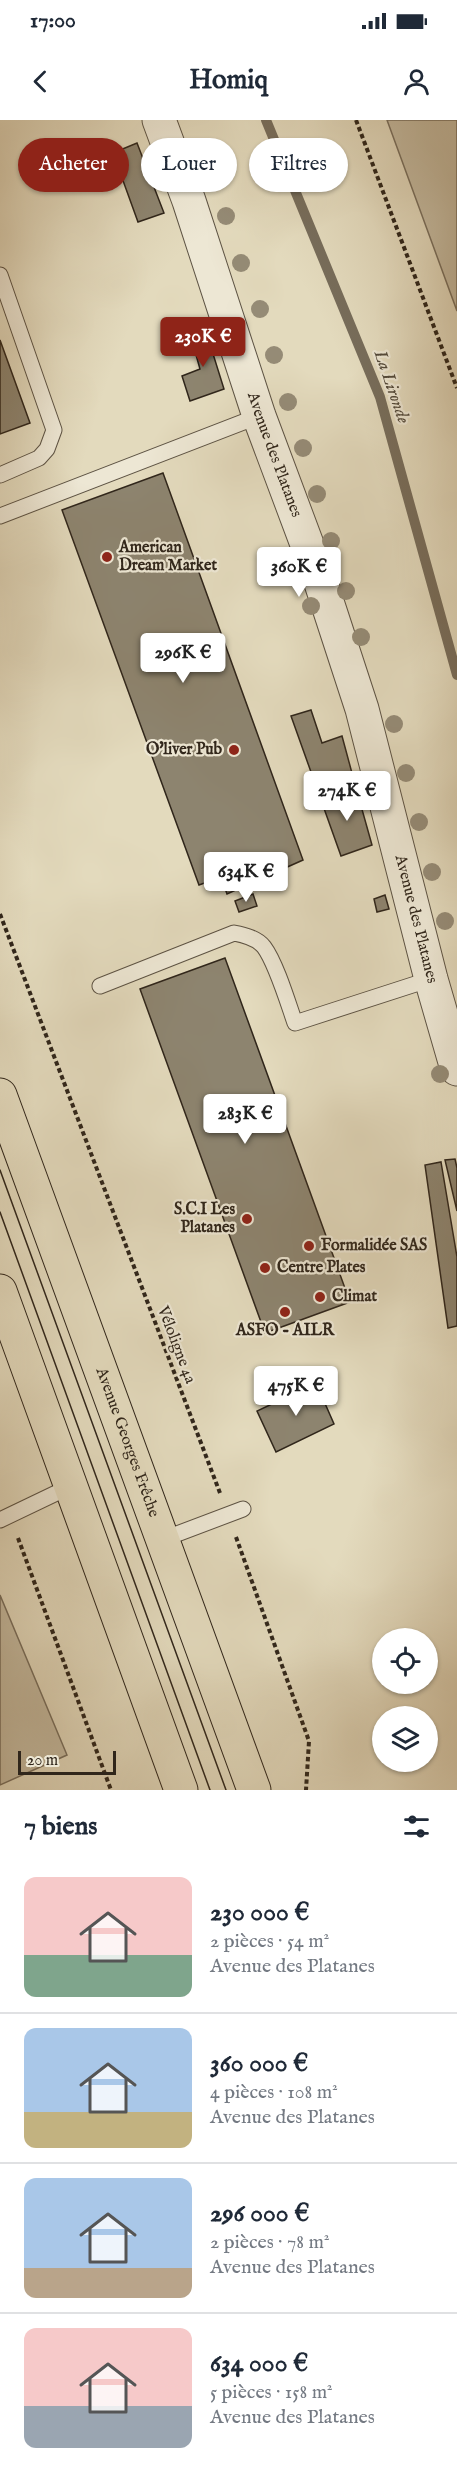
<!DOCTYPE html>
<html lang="fr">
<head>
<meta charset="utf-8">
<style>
	:root { --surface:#fff; --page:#f6f6f7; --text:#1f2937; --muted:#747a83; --line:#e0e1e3; --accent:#8f2418 }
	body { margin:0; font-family:"IM FELL English",serif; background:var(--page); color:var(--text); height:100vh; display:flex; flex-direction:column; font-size:22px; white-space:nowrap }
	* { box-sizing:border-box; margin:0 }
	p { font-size:20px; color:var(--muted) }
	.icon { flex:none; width:33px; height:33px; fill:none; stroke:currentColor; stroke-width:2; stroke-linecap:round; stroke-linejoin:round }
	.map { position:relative; height:1670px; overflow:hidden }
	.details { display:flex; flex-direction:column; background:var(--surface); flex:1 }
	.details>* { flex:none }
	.top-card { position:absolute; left:18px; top:18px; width:422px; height:54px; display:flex; gap:12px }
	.controls { position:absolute; left:372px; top:1508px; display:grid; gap:12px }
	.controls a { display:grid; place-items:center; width:66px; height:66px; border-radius:50%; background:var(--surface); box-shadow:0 2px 4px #0004; font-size:30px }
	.scale { position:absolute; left:18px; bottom:15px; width:98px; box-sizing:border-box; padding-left:6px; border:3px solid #30261b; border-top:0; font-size:16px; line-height:21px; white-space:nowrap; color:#30261b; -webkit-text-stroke:4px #ede7d4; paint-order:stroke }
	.price { position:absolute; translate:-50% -51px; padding:0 14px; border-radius:6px; background:#fff; color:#222; font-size:20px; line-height:39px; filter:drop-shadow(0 2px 3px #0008) }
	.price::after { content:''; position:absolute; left:50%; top:36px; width:18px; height:14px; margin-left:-9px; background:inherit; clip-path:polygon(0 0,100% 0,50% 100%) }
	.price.active { background:var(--accent); color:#fff }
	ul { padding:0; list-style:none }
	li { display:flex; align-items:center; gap:18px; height:150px; padding:0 24px }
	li+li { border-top:2px solid var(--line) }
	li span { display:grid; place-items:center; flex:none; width:168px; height:120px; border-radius:12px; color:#555 }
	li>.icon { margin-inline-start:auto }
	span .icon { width:72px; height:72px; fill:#fffc; stroke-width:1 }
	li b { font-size:26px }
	h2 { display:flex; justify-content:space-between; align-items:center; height:72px; padding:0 24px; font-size:26px }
	.chip { padding:0 21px; border-radius:27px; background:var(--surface); box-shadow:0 2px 4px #0004; font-size:21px; line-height:54px }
	.chip.active { background:var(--accent); color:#fff }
	.status { display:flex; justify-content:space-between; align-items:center; height:42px; padding:0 30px; background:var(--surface); direction:ltr }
	.status svg { height:16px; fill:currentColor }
	header { display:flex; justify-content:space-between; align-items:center; height:78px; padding:0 24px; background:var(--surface); font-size:27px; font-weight:700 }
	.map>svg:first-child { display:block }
</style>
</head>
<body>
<div class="status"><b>17:00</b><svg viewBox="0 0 49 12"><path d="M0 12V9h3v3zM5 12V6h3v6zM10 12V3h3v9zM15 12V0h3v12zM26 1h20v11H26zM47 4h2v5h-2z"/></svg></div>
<header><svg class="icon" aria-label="back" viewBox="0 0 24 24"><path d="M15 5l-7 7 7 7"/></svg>Homiq<svg class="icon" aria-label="person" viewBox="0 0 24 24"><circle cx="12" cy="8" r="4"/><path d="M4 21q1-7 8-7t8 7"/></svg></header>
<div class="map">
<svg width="457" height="1670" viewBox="0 0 457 1670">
	<rect width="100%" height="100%" fill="#e3dabd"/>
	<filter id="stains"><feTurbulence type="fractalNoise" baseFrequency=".00333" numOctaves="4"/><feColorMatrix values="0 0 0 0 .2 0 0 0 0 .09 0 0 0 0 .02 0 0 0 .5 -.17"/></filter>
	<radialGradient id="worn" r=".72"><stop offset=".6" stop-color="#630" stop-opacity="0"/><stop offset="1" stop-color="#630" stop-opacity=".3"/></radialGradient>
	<g fill="#c5bba1" stroke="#7a705e" stroke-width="1.5">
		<path d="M387,0h70v191z"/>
		<path d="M0,1475l67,160 -67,30z"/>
	</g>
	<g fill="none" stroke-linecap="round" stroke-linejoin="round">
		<path stroke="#776d5b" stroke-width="10" d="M266,0l114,277 77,278"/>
	</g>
	<g fill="#8d846f" stroke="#30261b" stroke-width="1.5">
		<path d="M137,23l27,70 -26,9 -25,-69z"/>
		<path d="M204,205l20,64 -34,12 -8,-25 18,-7 -11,-39z"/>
		<path d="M0,220l30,83 -30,11z"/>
		<path d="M163,353l140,387 -76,34 -6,-17 -22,8 -137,-375z"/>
		<path d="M311,590l11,33 20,-7 14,52 -35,12 -30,-84z"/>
		<path d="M356,668l16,57 -31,11 -20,-56z"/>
		<path d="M253,774l4,12 -18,6 -4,-11z"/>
		<path d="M385,775l4,14 -12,3 -3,-13z"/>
		<path d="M225,838l125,344 -85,31 -125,-344z"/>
		<path d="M455,1039l2,9v43l-12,-51z"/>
		<path d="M441,1042l16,95v69l-9,2 -23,-163z"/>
		<path d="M316,1263l18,41 -58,28 -19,-41z"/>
	</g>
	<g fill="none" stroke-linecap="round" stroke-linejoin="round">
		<g stroke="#5d5344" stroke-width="17">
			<g id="service">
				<path d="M0,155l54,155 -7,19 -8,9 -39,17"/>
				<path d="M0,396l259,-100"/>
				<path d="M100,866l134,-53c10,2 23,5 30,14 12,16 24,56 31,76l136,-44"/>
				<path d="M0,1400l71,-34"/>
				<path d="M161,1420l82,-31"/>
			</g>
		</g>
		<g stroke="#5d5344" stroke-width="35">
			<g id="tertiary">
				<path id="s1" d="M159,0l30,81 70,215 58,155 45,138 69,270 26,90"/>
			</g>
		</g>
		<g stroke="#30261b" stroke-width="35">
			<g id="primary">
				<path id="s2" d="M0,975l254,695"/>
				<path d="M0,1171l181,499"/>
			</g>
		</g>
		<g stroke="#30261b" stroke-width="4" stroke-dasharray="4.5 3" stroke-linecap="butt">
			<path d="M356,0l101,268"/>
			<path d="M0,794l220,579"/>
			<path d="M236,1417l73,204 -3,49"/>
			<path d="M18,1418l93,252"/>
		</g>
		<use href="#service" stroke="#ede7d4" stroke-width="15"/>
		<use href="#tertiary" stroke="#ede7d4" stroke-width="33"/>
		<use href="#primary" stroke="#e3dabd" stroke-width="33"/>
		<g stroke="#30261b" stroke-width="1.5">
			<path d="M0,1050l226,620"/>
			<path d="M0,1092l210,578"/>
		</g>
	</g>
	<g fill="#958b76">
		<circle cx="211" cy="50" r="9"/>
		<circle cx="226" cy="96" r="9"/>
		<circle cx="241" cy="143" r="9"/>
		<circle cx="260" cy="189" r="9"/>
		<circle cx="274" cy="235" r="9"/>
		<circle cx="288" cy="282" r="9"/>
		<circle cx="303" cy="328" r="9"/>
		<circle cx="317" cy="374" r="9"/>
		<circle cx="331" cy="421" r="9"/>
		<circle cx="346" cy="471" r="9"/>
		<circle cx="311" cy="486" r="9"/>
		<circle cx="361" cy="517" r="9"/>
		<circle cx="394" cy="604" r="9"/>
		<circle cx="406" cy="653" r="9"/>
		<circle cx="419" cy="702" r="9"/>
		<circle cx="432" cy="752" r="9"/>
		<circle cx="445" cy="801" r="9"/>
		<circle cx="440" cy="954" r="9"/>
	</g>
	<g fill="#8f2418" stroke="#ede7d4" stroke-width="2">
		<circle cx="107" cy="437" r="6"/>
		<circle cx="234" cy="630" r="6"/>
		<circle cx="247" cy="1099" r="6"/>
		<circle cx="309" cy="1126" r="6"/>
		<circle cx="265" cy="1148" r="6"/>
		<circle cx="320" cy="1177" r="6"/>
		<circle cx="285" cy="1192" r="6"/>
	</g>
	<g text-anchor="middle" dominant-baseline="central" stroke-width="4.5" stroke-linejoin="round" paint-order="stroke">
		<g font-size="16" fill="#30261b" stroke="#ede7d4">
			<text stroke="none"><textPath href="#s1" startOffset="354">Avenue des Platanes</textPath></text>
			<text stroke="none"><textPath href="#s1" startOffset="840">Avenue des Platanes</textPath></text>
			<text transform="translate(176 1225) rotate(69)">Véloligne 4a</text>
			<text stroke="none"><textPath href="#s2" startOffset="370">Avenue Georges Frêche</textPath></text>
		</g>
		<g font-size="16" font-weight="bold" fill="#30261b" stroke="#ede7d4" text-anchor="start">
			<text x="119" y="428">American<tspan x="119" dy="18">Dream Market</tspan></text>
			<text x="222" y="630" text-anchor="end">O'liver Pub</text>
			<text x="235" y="1090" text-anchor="end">S.C.I Les<tspan x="235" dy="18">Platanes</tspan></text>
			<text x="321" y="1126">Formalidée SAS</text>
			<text x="277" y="1148">Centre Plates</text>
			<text x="332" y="1177">Climat</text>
			<text x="285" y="1211" text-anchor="middle">ASFO - AILR</text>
		</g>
		<g font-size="18" font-style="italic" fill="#534a3b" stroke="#ede7d4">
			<text transform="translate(391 267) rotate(71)">La Lironde</text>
		</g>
	</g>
	<rect width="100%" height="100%" filter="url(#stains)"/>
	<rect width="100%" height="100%" fill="url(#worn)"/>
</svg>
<div class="controls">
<a><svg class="icon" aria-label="locate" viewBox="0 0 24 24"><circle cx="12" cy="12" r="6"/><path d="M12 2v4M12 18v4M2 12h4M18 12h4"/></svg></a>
<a><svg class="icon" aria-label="layers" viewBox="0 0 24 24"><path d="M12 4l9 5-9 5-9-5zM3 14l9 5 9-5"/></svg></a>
</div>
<div class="scale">20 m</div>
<b class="price active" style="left:203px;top:248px">230K €</b>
<b class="price" style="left:299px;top:478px">360K €</b>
<b class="price" style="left:183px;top:564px">296K €</b>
<b class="price" style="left:347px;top:702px">274K €</b>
<b class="price" style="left:246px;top:783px">634K €</b>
<b class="price" style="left:245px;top:1025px">283K €</b>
<b class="price" style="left:296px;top:1297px">475K €</b>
<div class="top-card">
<a class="chip active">Acheter</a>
<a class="chip">Louer</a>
<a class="chip">Filtres</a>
</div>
</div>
<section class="details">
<h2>7 biens<svg class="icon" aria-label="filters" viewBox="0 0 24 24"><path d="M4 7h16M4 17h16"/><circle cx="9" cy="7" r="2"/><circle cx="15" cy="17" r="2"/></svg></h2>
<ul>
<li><span style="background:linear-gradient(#f6c9c9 65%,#7fa58c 0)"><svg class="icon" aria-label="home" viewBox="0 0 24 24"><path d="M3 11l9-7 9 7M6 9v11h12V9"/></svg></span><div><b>230 000 €</b><p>2 pièces · 54 m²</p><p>Avenue des Platanes</p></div></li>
<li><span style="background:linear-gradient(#a9c7e8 70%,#c2b280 0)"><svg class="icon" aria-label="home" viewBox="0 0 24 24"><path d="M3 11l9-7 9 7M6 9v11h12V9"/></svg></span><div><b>360 000 €</b><p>4 pièces · 108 m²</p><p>Avenue des Platanes</p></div></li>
<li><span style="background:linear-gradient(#a9c7e8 75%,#b9a48a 0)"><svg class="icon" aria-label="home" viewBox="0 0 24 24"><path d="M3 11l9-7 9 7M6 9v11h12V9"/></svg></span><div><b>296 000 €</b><p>2 pièces · 78 m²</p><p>Avenue des Platanes</p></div></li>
<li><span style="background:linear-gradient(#f6c9c9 65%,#9aa5b1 0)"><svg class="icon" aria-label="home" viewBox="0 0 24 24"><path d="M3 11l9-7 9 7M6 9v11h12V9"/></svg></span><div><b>634 000 €</b><p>5 pièces · 158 m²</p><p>Avenue des Platanes</p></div></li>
</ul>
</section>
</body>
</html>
